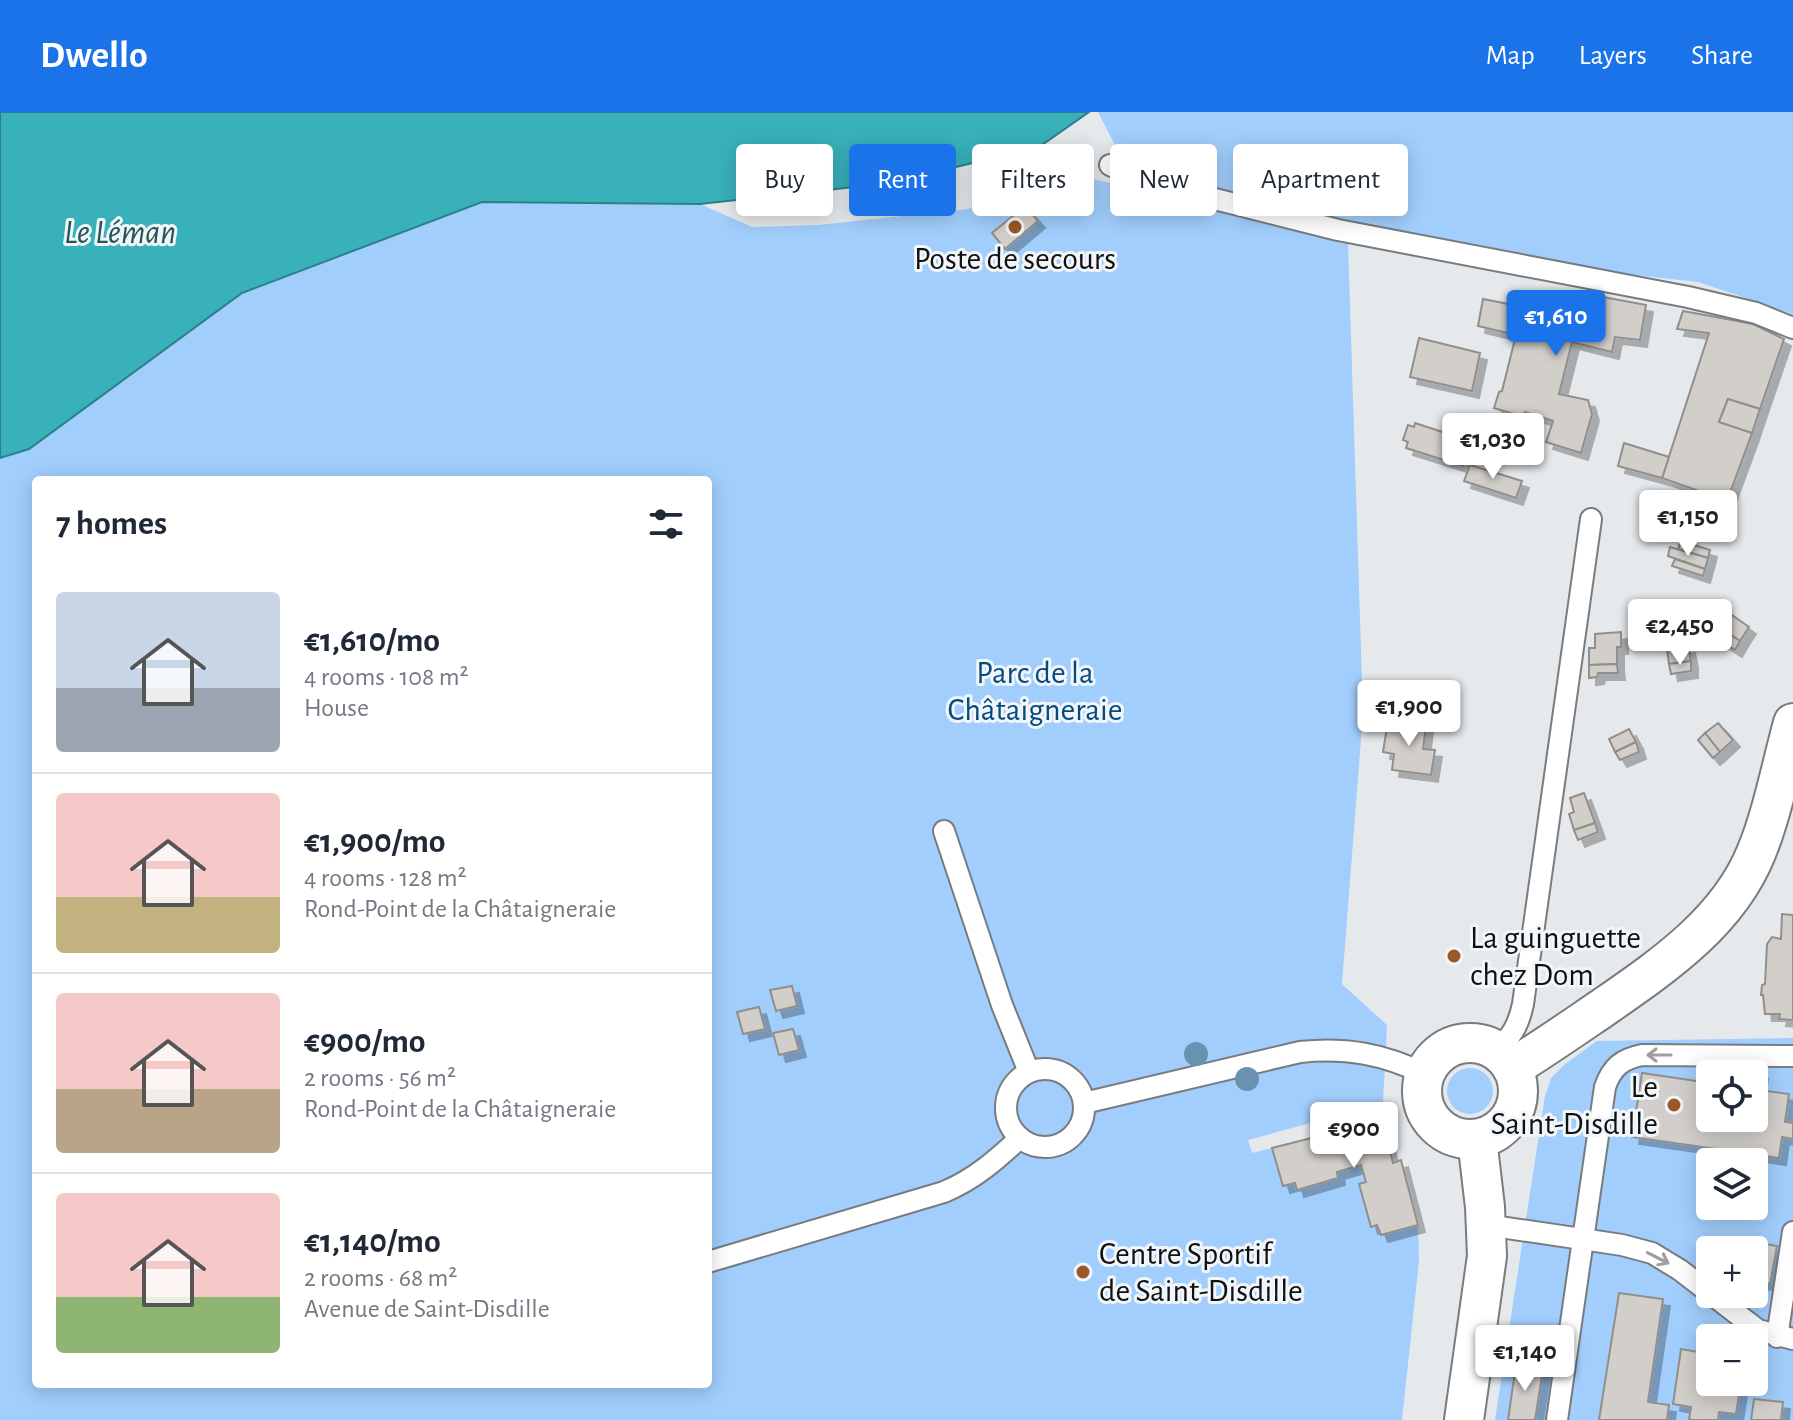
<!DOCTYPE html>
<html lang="en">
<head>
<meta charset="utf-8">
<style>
	:root { --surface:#fff; --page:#f6f6f7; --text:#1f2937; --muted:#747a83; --line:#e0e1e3; --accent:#1a73e8 }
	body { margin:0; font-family:"Alegreya Sans",sans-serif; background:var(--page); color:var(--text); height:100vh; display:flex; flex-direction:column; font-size:30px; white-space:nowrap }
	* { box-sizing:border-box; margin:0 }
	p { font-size:26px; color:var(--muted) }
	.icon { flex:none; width:44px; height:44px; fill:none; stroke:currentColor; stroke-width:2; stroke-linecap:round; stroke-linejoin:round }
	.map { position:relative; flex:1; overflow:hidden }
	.sheet { position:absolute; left:32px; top:364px; width:680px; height:912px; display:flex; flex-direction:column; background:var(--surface); border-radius:8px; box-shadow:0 4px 20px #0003 }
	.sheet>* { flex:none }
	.banner { position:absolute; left:736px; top:32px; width:760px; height:72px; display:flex; gap:16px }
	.tools { position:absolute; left:1696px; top:948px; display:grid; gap:16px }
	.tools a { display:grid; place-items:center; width:72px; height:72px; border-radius:8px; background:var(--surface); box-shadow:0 4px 20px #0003; font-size:40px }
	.price { position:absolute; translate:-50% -68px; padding:0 18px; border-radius:8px; background:#fff; color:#222; font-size:26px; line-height:52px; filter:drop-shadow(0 2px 4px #0008) }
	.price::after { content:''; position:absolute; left:50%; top:48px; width:24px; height:18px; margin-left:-12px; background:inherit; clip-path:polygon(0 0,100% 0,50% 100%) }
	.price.selected { background:var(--accent); color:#fff }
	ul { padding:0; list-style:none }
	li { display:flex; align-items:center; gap:24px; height:200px; padding:0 24px }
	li+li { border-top:2px solid var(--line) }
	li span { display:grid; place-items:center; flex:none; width:224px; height:160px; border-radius:8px; color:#555 }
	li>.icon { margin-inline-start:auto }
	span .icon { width:96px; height:96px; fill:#fffc; stroke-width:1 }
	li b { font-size:34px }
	h2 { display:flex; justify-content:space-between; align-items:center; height:96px; padding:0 24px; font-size:34px }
	.pill { padding:0 28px; border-radius:8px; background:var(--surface); box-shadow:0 4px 20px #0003; font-size:28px; line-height:72px }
	.pill.selected { background:var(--accent); color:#fff }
	header { display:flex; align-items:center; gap:48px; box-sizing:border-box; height:112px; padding:0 40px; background:var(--accent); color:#fff }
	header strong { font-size:38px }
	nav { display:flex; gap:44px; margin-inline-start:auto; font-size:28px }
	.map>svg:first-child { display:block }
</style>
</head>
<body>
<header>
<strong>Dwello</strong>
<nav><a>Map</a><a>Layers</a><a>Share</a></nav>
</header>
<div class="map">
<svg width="1793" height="1308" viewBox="0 0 1793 1308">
	<defs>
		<filter id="shadow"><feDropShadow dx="7" dy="7" stdDeviation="0" flood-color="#0004"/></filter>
	</defs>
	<rect width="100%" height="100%" fill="#e5e9ec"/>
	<g fill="#a1cefc" fill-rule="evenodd">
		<path d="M1098,0h695v202l-95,-32 -350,-39 15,470 -21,271 45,41 -4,78 -135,37 4,13 99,-25 -1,-8 30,-8 13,50 8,-2 17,65 1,36 -17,159h-1402v-962l29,-9 213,-156 240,-91 218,2 52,23 66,-2 150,-16 85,-40 85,21zM36,368h672v904h-672z"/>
		<path d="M1793,926v382h-298l50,-324 6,-18 14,-14 32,-23zM1710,962h44v44h-44zM1710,1050h44v44h-44zM1710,1138h44v44h-44zM1710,1226h44v44h-44z"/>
		<circle cx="1470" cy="979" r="23"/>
	</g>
	<path fill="#38b1bb" stroke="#2c8188" stroke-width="2" d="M0,0h1089l-50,35 -149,36 -190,21 -218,-2 -240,91 -213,156 -29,9z"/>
	<g fill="#d2cfcb" stroke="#928e8b" stroke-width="2" filter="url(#shadow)">
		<path d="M1063,61h19l1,21 -19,1z"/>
		<path d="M1025,94l13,15 -33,28 -13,-16z"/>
		<path d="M1582,181l64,12 -6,35 -25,-3 -3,15 -40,-10 -13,52 29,6 4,14 -11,39 -35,-11 7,-21 -28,-9 -1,5 -30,-9 5,-16 3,-1 14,-56 -38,-9 5,-27 95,19z"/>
		<path d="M1683,199l70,13 31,15 -24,70 -32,-10 -9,23 33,11 -25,68 -65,-23 47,-145 -32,-4z"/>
		<path d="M1419,226l61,15 -8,38 -62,-14z"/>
		<path d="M1728,287l32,10 -8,24 -33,-11z"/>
		<path d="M1415,311l55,18 -7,25 -57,-18 2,-6 -5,-2 5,-15 6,2z"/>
		<path d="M1624,331l45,14 -7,21 -44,-12z"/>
		<path d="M1470,353l52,16 -6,17 -52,-17z"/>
		<path d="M1681,429l29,9 -2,8 -30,-9z"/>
		<path d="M1670,435l38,11 -3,11 -37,-13z"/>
		<path d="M1675,447l30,10 -2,7 -31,-10z"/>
		<path d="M1732,503l17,12 -9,14 -17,-11z"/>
		<path d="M1723,518l17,11 -5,9 -17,-11z"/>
		<path d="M1621,520v15h-4v17l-28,1v-17h6v-14z"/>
		<path d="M1688,534l3,15 -22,3 -2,-16z"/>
		<path d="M1691,549v10l-20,3 -2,-10z"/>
		<path d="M1617,552l1,9h-20l-1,4 -8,1v-13z"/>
		<path d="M1388,609l38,5 -3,23 12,1 -4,25 -39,-5 2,-16 -11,-2z"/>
		<path d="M1718,611l15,17 -13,12 -15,-19z"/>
		<path d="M1629,617l7,13 -21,10 -6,-13z"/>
		<path d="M1705,621l15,19 -7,6 -15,-18z"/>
		<path d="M1636,630l3,10 -19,8 -5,-8z"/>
		<path d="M1584,681l11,30 -21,7 -5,-16 5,-2 -4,-14z"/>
		<path d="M1595,711l3,9 -20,8 -4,-10z"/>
		<path d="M1782,802l11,1v105l-14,-1 1,-5h-15l-2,-19h-2l1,-10 3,-1 2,-40 5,-7 9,2z"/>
		<path d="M792,874l5,20 -21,5 -6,-21z"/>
		<path d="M759,895l6,22 -22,5 -6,-22z"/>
		<path d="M793,917l6,21 -20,5 -6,-22z"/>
		<path d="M1738,956l23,4 -3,18 31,4 -4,28 8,1v16l-11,-2 -3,21 -147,-21 10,-64 68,10v35h44v-44h-17z"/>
		<path d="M1380,1000l13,51 8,-3 17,65 -37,10 -4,-10 -6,2 -12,-43 7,-2 -5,-17 -24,7 1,6 -41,12 -2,-7 -12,3 -11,-38 79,-20 -1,-8z"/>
		<path d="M1732,1126l45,8 -7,38 -15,-3 -1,5v-36h-24z"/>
		<path d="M1619,1181l44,6 -15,103 21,3 -2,15h-68z"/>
		<path d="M1681,1237l29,5v28h31l-5,32 -17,-2 -1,8h-29l2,-13 -18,-3z"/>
		<path d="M1516,1253l27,4 -8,51h-27z"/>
		<path d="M1754,1287l29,3 -2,18h-30z"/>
	</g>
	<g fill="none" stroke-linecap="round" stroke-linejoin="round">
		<g stroke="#787b7f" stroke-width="24">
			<g id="service">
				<path d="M1110,53l41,18 187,47 350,67 68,16 37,15"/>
				<path d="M944,719l58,174 27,67"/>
				<path d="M1494,938c18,-11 25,-27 29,-46l68,-485"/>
				<circle cx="1045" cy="996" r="39"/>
				<path d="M1084,991l216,-51c46,-5 83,2 125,22"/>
				<path d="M1487,1113l135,20 30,8 28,17 78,60 35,9"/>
				<path d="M708,1150l236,-70c31,-13 52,-32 76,-54"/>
				<path d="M1777,1225l16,-105"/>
				<path d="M1557,1308l48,-333c7,-20 17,-28 37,-32l151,1"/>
			</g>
		</g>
		<g stroke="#787b7f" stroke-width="42">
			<g id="minor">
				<circle cx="1470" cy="979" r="48"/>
				<path d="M1512,956c31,-19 61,-40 92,-61 59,-41 124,-85 152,-154 16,-38 26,-90 37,-130"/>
				<path d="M1464,1308l23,-164 -2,-49 -8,-68"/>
			</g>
		</g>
		<use href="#service" stroke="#fff" stroke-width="20"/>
		<use href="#minor" stroke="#fff" stroke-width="38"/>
	</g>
	<g fill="#6992b0">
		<circle cx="1196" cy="942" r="12"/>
		<circle cx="1247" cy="967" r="12"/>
	</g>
	<defs><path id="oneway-shaft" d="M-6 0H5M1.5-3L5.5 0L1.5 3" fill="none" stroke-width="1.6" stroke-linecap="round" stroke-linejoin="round" transform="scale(2)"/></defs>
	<g stroke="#9f9fa0">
		<use href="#oneway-shaft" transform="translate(1659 943) rotate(-180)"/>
		<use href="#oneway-shaft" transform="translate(1658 1146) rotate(27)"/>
	</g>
	<g fill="#9a5728" stroke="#f2f6f9" stroke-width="3">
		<circle cx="1015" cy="115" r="8"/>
		<circle cx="1454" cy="844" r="8"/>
		<circle cx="1674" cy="993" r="8"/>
		<circle cx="1083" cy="1160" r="8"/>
	</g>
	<g text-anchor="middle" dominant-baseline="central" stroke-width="6" stroke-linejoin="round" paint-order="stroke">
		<g font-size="32" fill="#0f1011" stroke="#f2f6f9" text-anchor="start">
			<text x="1015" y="147" text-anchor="middle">Poste de secours</text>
			<text x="1470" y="826">La guinguette<tspan x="1470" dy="37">chez Dom</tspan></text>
			<text x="1658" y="975" text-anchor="end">Le<tspan x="1658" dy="37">Saint-Disdille</tspan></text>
			<text x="1099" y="1142">Centre Sportif<tspan x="1099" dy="37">de Saint-Disdille</tspan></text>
		</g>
		<g font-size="32" fill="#044a7f" stroke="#f2f6f9">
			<text x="1035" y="561">Parc de la<tspan x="1035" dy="37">Châtaigneraie</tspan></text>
		</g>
		<g font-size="34" font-style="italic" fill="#225559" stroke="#f2f6f9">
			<text x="120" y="121">Le Léman</text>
		</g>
	</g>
</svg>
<div class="tools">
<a><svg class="icon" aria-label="locate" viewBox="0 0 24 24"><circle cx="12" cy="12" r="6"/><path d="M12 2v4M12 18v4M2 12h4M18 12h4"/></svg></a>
<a><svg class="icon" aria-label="layers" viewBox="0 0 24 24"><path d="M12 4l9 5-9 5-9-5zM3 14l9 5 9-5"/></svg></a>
<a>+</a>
<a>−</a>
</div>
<b class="price selected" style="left:1556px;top:246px">€1,610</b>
<b class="price" style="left:1493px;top:369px">€1,030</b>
<b class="price" style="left:1688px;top:446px">€1,150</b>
<b class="price" style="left:1680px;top:555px">€2,450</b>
<b class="price" style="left:1409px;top:636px">€1,900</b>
<b class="price" style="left:1354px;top:1058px">€900</b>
<b class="price" style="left:1525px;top:1281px">€1,140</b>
<div class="banner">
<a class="pill">Buy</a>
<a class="pill selected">Rent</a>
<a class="pill">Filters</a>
<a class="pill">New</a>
<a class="pill">Apartment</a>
</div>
<section class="sheet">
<h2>7 homes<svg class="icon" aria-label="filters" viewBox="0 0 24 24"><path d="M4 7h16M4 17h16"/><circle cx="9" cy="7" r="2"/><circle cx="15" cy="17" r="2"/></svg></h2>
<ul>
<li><span style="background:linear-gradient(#c9d6e8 60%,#9aa5b1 0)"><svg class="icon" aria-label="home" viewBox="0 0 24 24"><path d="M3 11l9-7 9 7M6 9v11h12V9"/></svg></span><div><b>€1,610/mo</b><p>4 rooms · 108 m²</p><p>House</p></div></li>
<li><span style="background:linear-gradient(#f6c9c9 65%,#c2b280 0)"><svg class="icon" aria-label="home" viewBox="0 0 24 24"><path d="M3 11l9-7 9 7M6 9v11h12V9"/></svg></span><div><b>€1,900/mo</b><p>4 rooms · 128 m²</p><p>Rond-Point de la Châtaigneraie</p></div></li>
<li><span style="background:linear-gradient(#f6c9c9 60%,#b9a48a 0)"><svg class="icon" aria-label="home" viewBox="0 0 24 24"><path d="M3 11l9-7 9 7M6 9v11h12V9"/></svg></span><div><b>€900/mo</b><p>2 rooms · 56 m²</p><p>Rond-Point de la Châtaigneraie</p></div></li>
<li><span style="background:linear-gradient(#f6c9c9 65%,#8fb573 0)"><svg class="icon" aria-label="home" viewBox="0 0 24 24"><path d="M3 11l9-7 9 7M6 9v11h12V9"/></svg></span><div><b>€1,140/mo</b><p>2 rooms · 68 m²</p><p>Avenue de Saint-Disdille</p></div></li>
</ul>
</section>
</div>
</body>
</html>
